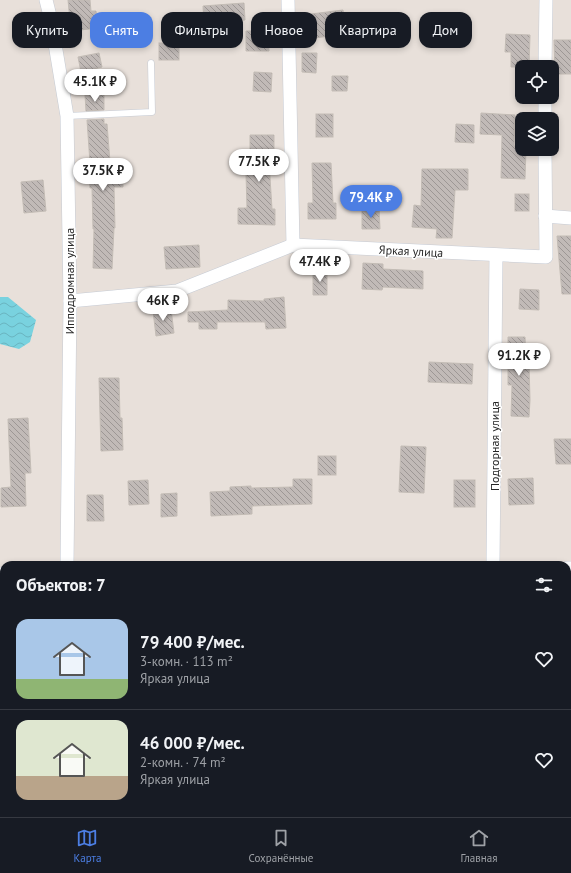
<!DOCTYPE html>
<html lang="ru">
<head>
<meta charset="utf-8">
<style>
	:root { --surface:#171b24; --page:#242831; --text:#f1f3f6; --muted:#9ea1a6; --line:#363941; --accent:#4c7ee3 }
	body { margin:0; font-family:"PT Sans",sans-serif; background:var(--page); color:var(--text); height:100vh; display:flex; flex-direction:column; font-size:15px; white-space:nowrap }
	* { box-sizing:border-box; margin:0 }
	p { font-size:13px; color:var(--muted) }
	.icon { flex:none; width:22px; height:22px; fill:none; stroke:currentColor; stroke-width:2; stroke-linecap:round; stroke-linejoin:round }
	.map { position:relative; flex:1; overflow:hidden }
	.panel { position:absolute; left:0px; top:561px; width:571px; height:256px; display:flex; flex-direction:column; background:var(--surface); border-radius:12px 12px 0 0; box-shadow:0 2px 6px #0003 }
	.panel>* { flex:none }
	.top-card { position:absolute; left:12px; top:12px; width:547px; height:36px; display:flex; gap:8px }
	.fabs { position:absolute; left:515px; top:60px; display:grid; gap:8px }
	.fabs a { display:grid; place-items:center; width:44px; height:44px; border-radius:8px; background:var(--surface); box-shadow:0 2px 6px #0003; font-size:20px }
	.price { position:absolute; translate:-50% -34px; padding:0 9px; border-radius:14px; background:#fff; color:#222; font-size:13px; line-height:26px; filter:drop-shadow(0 1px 2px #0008) }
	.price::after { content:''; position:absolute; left:50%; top:24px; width:12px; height:9px; margin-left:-6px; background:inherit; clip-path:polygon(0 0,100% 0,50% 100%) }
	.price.selected { background:var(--accent); color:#fff }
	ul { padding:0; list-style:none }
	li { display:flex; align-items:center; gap:12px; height:100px; padding:0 16px }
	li+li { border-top:1px solid var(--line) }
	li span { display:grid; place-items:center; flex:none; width:112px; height:80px; border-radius:12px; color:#555 }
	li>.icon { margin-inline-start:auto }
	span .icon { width:48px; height:48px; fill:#fffc; stroke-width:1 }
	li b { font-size:17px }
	h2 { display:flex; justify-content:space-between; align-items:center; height:48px; padding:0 16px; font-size:17px }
	.tag { padding:0 14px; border-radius:12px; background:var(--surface); box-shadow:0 2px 6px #0003; font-size:14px; line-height:36px }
	.tag.selected { background:var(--accent); color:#fff }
	.dock { display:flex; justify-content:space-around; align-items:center; height:56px; border-top:1px solid var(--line); background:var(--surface); font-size:11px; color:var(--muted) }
	.dock a { display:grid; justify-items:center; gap:2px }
	.dock .selected { color:var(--accent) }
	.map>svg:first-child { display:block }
</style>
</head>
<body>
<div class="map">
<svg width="571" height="817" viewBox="0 0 571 817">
	<defs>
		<pattern id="water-waves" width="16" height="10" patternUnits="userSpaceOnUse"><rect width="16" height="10" fill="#79d2df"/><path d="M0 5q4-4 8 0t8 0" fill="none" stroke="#69b4bf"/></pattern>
		<pattern id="building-back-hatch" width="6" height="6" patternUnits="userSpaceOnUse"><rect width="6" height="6" fill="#c1bab7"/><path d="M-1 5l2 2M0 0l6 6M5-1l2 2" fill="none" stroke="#9d9795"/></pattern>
	</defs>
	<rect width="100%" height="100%" fill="#e8e0da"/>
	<path fill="url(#water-waves)" d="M0,297h8l28,23 -6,22 -11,7 -19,-5z"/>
	<g fill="url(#building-back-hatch)" stroke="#c3bcb5">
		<path d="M68,0h22l1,11h5l2,17 -27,3z"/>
		<path d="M244,3l1,17 -41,3 -1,-17z"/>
		<path d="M343,10l3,24 -32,4 -3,-24z"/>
		<path d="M246,31h22l1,20h-23z"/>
		<path d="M506,34l24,1 -1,32h-18v-15h-6z"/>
		<path d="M554,40h17v34h-16z"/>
		<rect x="159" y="43" width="20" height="17"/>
		<path d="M99,53l3,14 -21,5 -3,-15z"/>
		<path d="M302,53h15l-1,20 -14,-1z"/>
		<path d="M254,72l18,1 -1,19 -18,-1z"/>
		<path d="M332,76h16l-1,15h-15z"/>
		<path d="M85,95h19v15l-18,1z"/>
		<path d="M481,113l34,2 -1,31h8v3h4l-1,30 -24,-1 1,-43 -22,-1z"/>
		<rect x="316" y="114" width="17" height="23"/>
		<path d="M104,119v5h3l3,38h12l1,25h-9l1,41h-1l-2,41 -19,-1 1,-39h-1l-1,-41h-2l-1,-25h1l-3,-43z"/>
		<path d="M456,124l18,1v18l-19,-1z"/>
		<path d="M250,135h24v28l-5,-1 3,47h3v16l-37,-1v-16h9l-1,-34 4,-1z"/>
		<path d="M312,163h19l2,40h3v16h-28v-16h5z"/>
		<path d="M422,169h46v21h-13l-3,48h-16l1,-9 -25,-2 2,-22 7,1z"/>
		<path d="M43,180l3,31 -22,2 -3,-31z"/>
		<rect x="515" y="194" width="14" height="17"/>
		<path d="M362,208h17l1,21h-18z"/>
		<path d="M557,236h14v58h-9z"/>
		<path d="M199,245l1,22 -34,2 -2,-22z"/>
		<path d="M363,263l20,1v5l40,2v18l-40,-2 -1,3 -20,-1z"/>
		<path d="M313,270l14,1v24h-14z"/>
		<path d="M520,289l19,1v20l-20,-1z"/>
		<path d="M284,297l2,31 -20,1 -1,-7h-48v7h-18v-7h-11v-10l40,-2v-10l36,1v-2z"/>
		<path d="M171,309l3,24 -18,3 -3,-25z"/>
		<path d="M508,337h17l1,27h3l1,36 -1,17 -18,-1 1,-31h-4z"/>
		<path d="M429,362l44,2 -1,20 -44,-2z"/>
		<path d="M99,378h20l1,40h2l1,32 -22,1z"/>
		<path d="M28,418l3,55h-6l1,33 -25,1v-19l10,-1 -3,-68z"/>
		<path d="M554,439h17v25h-15z"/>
		<path d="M401,446l25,1 -2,46 -25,-1z"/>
		<rect x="318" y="456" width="18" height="19"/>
		<path d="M533,478l1,26 -25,1 -1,-26z"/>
		<path d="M293,479h19v25l-60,2v8l-41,2 -1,-24 20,-1v-4l21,-1v2l42,-1z"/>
		<path d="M148,480l1,24 -20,1 -1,-24z"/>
		<rect x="454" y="480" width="21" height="27"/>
		<path d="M177,493v23l-16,1v-23z"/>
		<path d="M87,495h16l1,26h-17z"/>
	</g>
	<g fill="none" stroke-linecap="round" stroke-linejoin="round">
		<g stroke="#c6cbd4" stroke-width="7">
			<g id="service">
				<path d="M67,116l85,-4 -1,-49"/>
				<path d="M567,654h4"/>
				<path d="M0,663h4"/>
			</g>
		</g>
		<g stroke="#c6cbd4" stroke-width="14">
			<g id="minor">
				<path d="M46,0l5,20 16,96 3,185 -3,264"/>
				<path d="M288,0l5,245"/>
				<path d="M545,67l1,-67"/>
				<path d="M545,119v-22"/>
				<path d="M545,216l26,2"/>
				<path d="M70,301l107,-10 116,-46 253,12 -1,-108"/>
				<path d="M493,565l3,-310"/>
				<path d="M567,568h4"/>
				<path d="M0,574h4"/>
				<path d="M567,765l4,-1"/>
				<path d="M161,817l18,-4"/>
			</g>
		</g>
		<use href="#service" stroke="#fff" stroke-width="6"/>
		<use href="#minor" stroke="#fff" stroke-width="13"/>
	</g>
	<g text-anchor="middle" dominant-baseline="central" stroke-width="3" stroke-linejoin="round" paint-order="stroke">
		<g font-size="12" fill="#272727" stroke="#fff">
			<text transform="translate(411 251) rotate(3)">Яркая улица</text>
			<text transform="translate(69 281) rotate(-90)">Ипподромная улица</text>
			<text transform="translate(494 446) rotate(-90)">Подгорная улица</text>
		</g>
	</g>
</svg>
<div class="fabs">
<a><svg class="icon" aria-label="locate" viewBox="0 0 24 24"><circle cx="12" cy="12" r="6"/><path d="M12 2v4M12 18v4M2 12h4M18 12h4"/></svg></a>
<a><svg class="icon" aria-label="layers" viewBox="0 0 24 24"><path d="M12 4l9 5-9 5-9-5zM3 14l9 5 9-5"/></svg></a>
</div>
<b class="price" style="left:95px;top:103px">45.1K ₽</b>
<b class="price" style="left:259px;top:183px">77.5K ₽</b>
<b class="price" style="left:103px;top:192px">37.5K ₽</b>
<b class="price selected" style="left:371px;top:219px">79.4K ₽</b>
<b class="price" style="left:320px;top:283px">47.4K ₽</b>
<b class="price" style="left:163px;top:322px">46K ₽</b>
<b class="price" style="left:519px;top:377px">91.2K ₽</b>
<div class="top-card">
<a class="tag">Купить</a>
<a class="tag selected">Снять</a>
<a class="tag">Фильтры</a>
<a class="tag">Новое</a>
<a class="tag">Квартира</a>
<a class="tag">Дом</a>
</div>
<section class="panel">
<h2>Объектов: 7<svg class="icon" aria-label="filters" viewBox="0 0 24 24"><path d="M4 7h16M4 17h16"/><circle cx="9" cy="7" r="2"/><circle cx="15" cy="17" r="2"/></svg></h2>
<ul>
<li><span style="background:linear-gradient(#a9c7e8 75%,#8fb573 0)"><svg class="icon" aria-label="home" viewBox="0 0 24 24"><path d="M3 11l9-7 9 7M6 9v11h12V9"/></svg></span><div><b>79 400 ₽/мес.</b><p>3-комн. · 113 m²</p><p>Яркая улица</p></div><svg class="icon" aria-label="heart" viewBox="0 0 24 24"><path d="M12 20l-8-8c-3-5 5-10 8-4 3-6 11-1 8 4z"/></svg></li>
<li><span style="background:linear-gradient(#dfe7d0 70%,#b9a48a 0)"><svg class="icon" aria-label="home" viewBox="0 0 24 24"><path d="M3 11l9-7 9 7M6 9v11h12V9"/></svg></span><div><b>46 000 ₽/мес.</b><p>2-комн. · 74 m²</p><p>Яркая улица</p></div><svg class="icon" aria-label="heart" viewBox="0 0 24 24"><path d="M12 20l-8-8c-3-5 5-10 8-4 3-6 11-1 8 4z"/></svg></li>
</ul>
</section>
</div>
<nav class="dock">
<a class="selected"><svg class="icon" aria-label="map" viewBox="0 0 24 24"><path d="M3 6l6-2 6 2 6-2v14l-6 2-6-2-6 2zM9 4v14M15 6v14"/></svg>Карта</a>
<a><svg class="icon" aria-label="saved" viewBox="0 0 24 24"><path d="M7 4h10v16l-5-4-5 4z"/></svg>Сохранённые</a>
<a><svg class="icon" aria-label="home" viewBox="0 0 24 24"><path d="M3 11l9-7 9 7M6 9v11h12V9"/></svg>Главная</a>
</nav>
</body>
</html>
